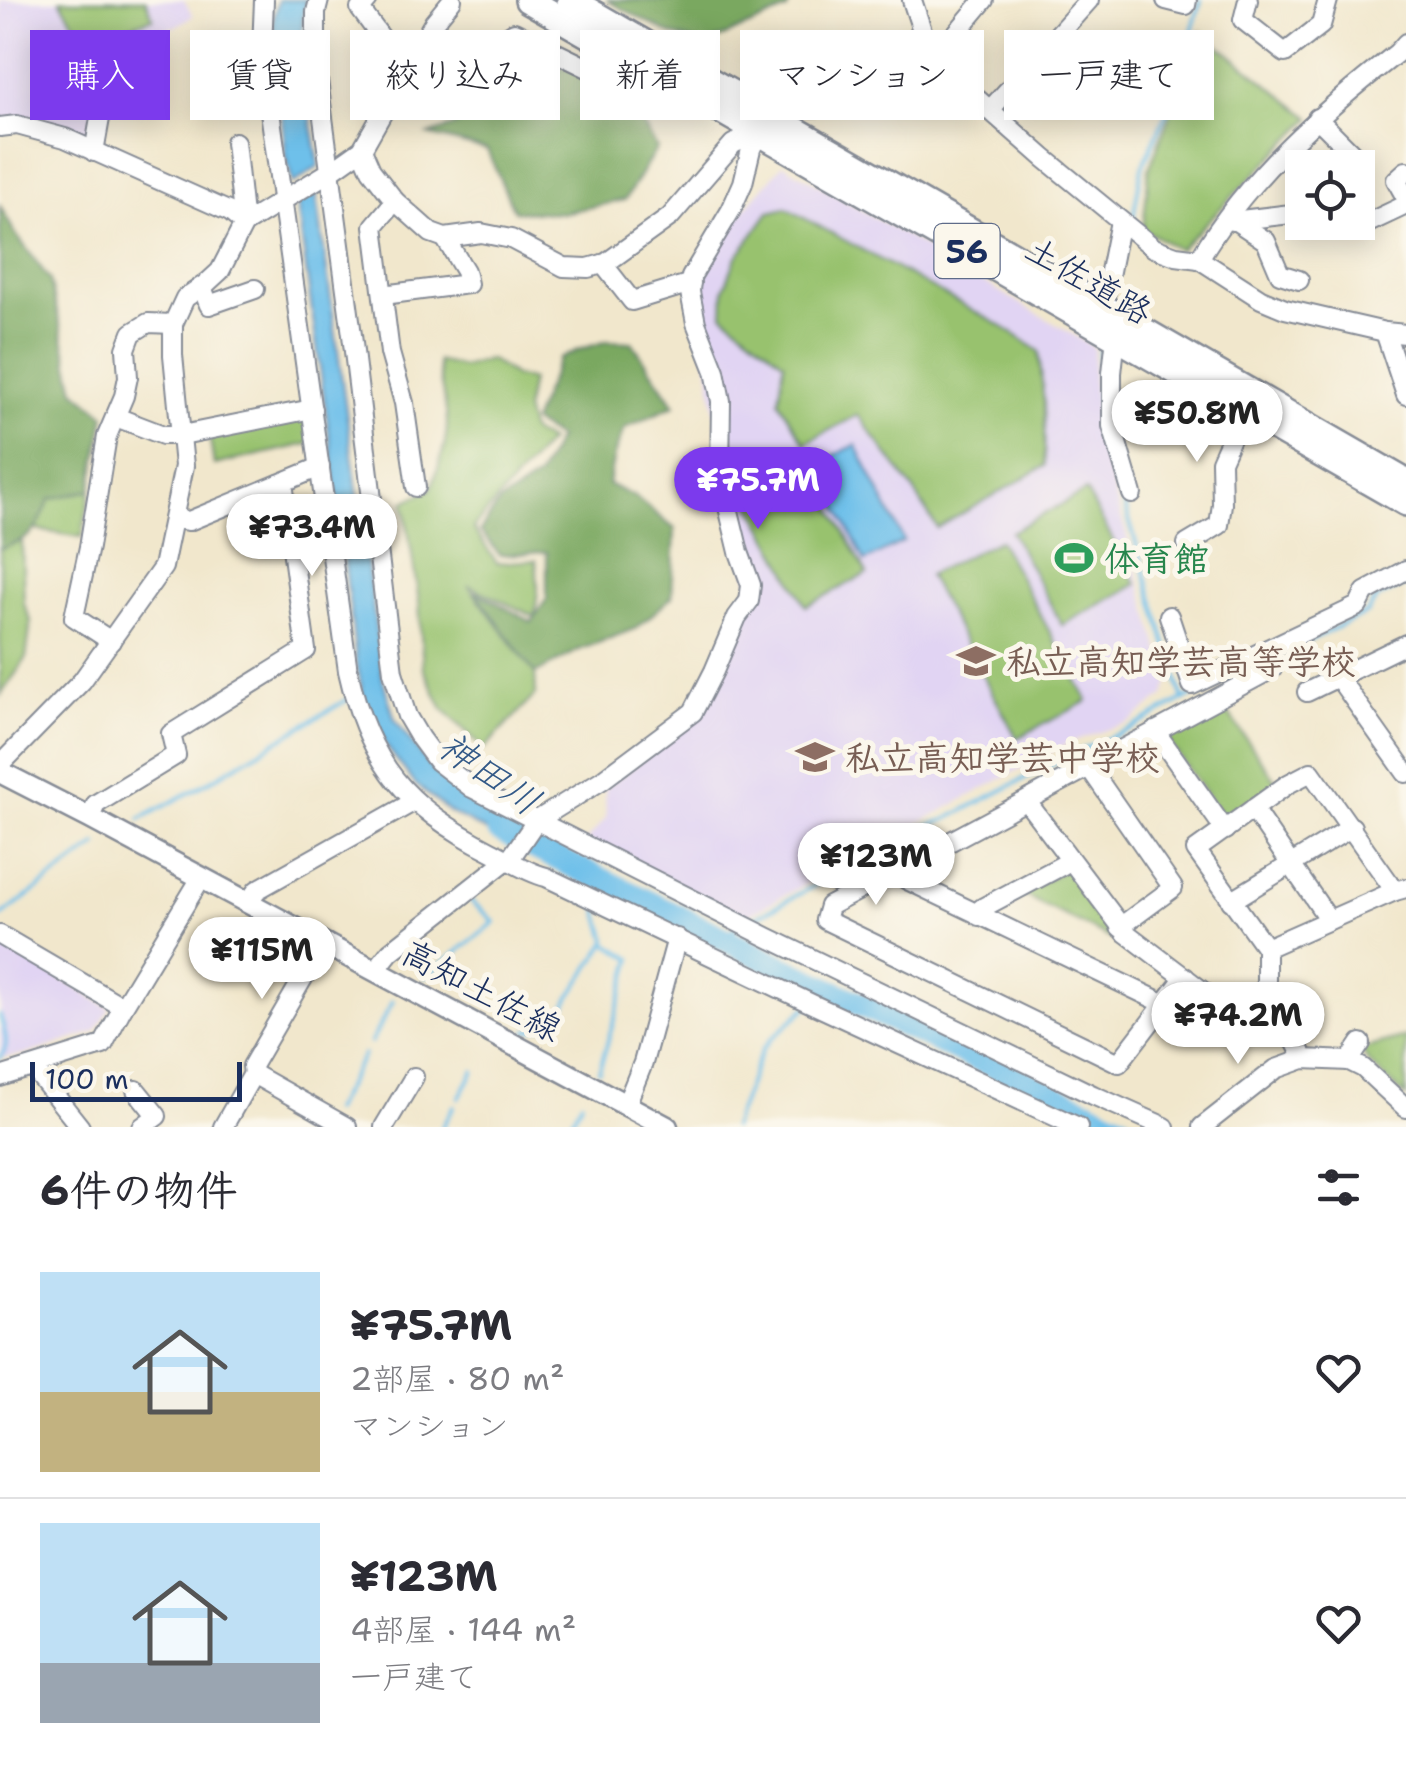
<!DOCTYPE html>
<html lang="ja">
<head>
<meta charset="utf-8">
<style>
	:root { --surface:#fff; --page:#f7f7f7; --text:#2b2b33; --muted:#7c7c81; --line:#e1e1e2; --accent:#7c3aed }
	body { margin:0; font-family:"Shantell Sans","Klee One",sans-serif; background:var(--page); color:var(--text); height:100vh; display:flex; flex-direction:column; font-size:38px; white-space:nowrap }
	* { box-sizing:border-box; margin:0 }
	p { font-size:32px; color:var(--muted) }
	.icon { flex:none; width:55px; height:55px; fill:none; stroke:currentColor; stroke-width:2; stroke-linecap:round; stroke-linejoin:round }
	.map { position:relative; height:1127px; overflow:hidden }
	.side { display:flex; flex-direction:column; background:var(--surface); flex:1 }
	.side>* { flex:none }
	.top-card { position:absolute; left:30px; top:30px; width:1348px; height:90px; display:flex; gap:20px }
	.tools { position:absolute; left:1285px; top:150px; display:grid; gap:20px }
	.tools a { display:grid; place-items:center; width:90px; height:90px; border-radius:0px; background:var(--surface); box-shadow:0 5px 25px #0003; font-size:50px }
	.scale { position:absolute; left:30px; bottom:25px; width:212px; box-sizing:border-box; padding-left:10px; border:5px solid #1b2f5e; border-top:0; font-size:28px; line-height:35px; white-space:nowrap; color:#1b2f5e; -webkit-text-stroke:8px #fbf7ec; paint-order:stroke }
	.price { position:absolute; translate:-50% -85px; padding:0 22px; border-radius:35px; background:#fff; color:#222; font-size:32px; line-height:65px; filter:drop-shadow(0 2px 5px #0008) }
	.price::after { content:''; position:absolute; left:50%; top:60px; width:30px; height:22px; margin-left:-15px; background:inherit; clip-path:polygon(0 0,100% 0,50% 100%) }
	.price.current { background:var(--accent); color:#fff }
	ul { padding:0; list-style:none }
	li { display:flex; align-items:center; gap:30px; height:250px; padding:0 40px }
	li+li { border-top:2px solid var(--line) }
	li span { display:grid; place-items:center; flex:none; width:280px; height:200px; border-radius:0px; color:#555 }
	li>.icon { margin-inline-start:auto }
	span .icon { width:120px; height:120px; fill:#fffc; stroke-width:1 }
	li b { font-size:42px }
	h2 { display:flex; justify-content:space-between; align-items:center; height:120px; padding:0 40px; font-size:42px }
	.tag { padding:0 35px; border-radius:0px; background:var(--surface); box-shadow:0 5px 25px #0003; font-size:35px; line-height:90px }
	.tag.current { background:var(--accent); color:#fff }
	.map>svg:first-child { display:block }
</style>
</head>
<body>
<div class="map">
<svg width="1406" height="1127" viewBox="0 0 1406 1127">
	<rect width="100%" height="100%" fill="#fbf7ec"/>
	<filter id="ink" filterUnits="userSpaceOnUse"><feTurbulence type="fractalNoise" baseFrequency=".01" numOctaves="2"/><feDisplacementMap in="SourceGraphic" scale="20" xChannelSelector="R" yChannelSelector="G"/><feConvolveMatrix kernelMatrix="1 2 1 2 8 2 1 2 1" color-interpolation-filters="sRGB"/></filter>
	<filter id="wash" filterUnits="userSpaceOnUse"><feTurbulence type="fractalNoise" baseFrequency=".0048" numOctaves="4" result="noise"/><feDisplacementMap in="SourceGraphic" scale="40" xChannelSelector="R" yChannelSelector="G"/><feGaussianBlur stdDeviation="2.25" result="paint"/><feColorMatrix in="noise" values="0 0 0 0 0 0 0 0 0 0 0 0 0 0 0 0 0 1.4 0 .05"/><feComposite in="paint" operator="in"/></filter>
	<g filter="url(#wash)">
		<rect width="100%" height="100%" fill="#f1e7cc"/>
		<g fill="#e1d4f3">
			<path d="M0,0h184l9,16 -17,10 -66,22 -18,95 -58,-24 -15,-2 -19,3z"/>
			<path d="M783,164l311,183 -1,41 5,48 71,247 -5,13 -34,26 -60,20 -326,175 -158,-76 20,-23 -1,-30 92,-70 46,-102 11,-12 -29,-127 -30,-195 25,-44z"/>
			<path d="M0,943l110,65 -15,24 -68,22 -27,4z"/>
		</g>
		<g fill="#98c26e" stroke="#5a7866" stroke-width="2.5">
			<path d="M60,0h86l7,18 -67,24z"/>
			<path d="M1201,32l110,86 -132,132 -36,-21 6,-60z"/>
			<path d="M786,208l219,120 34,23 5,53 1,62 -108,62 -24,-39 -55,-74 -53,28 -26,-42 5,-39 -61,-48 1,-25 12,-31 33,-46z"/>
			<path d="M490,359l24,17 17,4 -6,30 6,22 18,9 -76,87 24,35 39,-3 2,28 -3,29 -67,-32 67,89 1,20 -52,55 -41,-40 -20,-41 -4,-66 -15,-100 27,-13c6,-19 15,-42 16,-63 1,-22 -9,-43 -9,-65l24,6z"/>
			<path d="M307,414l5,29 -98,22 -5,-31z"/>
			<path d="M807,462l60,112 -61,32 -60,-111z"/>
			<path d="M91,490l-9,47 -46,-7 14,-31z"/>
			<path d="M1086,491l51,93 -75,41 -51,-93z"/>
			<path d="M999,540l89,161 -71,37 -89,-163z"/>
			<path d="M22,541l2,63 7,17 -5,38 -26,37v-147z"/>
			<path d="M1221,703l57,81 -54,35 -61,-85z"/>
			<path d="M1064,870l10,3 47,68 -1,2 -99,-49z"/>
			<path d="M1406,1037v60l-38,-35 -7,-13z"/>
		</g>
		<g fill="#7aa861" stroke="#4a6c60" stroke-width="2.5">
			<path d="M606,0h185l-4,10 -83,35 -32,-10z"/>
			<path d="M554,66l30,5 50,39 23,38 -32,52 -63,13 -48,-2 -27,-61 -58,-15 28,-10 -11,-32 20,-7 22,24 29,-12z"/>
			<path d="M0,206l15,27 35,47 25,110 30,25 -14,75 -41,9c-14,33 -15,38 -50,50z"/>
			<path d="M607,341l25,1 43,63 -50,23 -10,24 -7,32 29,14 38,31 -3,68 -35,31 -58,22 -44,24 -60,-83 57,31 15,-24v-46l-47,3 -20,-24 19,-28 39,-26 20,-39 -26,-16 27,-63 19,-9z"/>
		</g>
		<g fill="#6ec0ea" stroke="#4478a4" stroke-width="2.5">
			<path d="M278,0h28c-12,54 5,113 13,166l-26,18 -7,-29 -13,-134z"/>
			<path d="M316,191l67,489 12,40 36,49 41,36 49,21 -12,17 -60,-31 -34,-28 -28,-37 -23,-47 -8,-40 -24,-205 -35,-251z"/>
			<path d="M856,445l48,96 -39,20 -49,-97z"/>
		</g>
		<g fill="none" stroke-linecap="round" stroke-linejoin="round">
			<g stroke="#6ec0ea" stroke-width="4">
				<path d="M1132,224l10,-57 30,-67 29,-100"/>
				<path d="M1117,277l11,-39"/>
				<path d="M1100,348l-3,50 7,38 79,264"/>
				<path d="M1274,657l93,-44 9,-14 30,-15"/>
				<path d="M140,819l56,-30 152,-90"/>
				<path d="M585,871l6,20"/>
				<path d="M0,917l97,-72"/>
				<path d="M751,920l174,-94 20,-6 123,-64 64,-28 51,-28 82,-39"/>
				<path d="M719,937l18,-10"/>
				<path d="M425,977l70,-55 -26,-23"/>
				<path d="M817,998l10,-9"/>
				<path d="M0,1015c4,16 11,29 0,43"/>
				<path d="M527,1031l32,-9 10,-24 37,-55 1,-3 -9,-30"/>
				<path d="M371,1042l22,-41"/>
				<path d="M599,1071l33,-112 -24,-15"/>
				<path d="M459,1098l15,-27"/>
				<path d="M333,1111l31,-57"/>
				<path d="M442,1127l12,-21"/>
				<path d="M568,1127l14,-26"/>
				<path d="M732,1127l30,-77 8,-10 37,-33"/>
			</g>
			<path stroke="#6ec0ea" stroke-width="25" d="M499,830l328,159 295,138"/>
		</g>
	</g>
	<g filter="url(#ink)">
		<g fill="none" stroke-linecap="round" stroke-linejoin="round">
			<g stroke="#868b95" stroke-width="22">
				<g id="minor">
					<path d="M264,0l-2,49 4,34 82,588c21,93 58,137 143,180 18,9 35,21 55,26l266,127 266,123"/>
					<path d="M319,0l-3,12v53l36,270 41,337 14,44 13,22 17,23 35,27 295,149 326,158 72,32"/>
					<path d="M368,0l-8,9 46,62"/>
					<path d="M912,0l19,58 113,100 110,90 22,8 23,3 62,40 24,10 100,23 21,2"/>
					<path d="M1166,0l20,5 1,-5"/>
					<path d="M1248,0l-5,20 42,33 36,-28 7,-25"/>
					<path d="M389,105l35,-15 90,-58 84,41 47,-6"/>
					<path d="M790,111l-32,-33 3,-5 81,-11 12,42"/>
					<path d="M989,111l100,-111"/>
					<path d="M1317,118l37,37"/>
					<path d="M0,127l17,-2 48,13 165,74 14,12"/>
					<path d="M235,142l9,82"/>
					<path d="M362,149l9,21 24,31 36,32 14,5 36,-5 30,6 53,28 24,1 18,-5 64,-46 63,-73 26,-12 17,-15 22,-9 46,-2 27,-6 73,-52 40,-48"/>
					<path d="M94,152l18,-101"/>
					<path d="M1406,171l-10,9 10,18"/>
					<path d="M395,201l-21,25 16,127 14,50 12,84"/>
					<path d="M1358,210l2,-1 10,13 36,-17"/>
					<path d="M1232,221l59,-7 11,-13"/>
					<path d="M1236,221l30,20 14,33 19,6"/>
					<path d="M1199,259c49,-83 124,-148 198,-206l9,-10"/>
					<path d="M603,264l29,37 59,-18"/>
					<path d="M202,287l7,18 46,-16"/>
					<path d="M383,295l85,-11 -3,-13 -20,-33"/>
					<path d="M1103,306l17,-85"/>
					<path d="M1385,332l21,63"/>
					<path d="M1116,336l-4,37v53l20,68"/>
					<path d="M116,417l47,18h19l130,-26"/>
					<path d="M175,519l14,2 131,-54"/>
					<path d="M1187,544l32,-19 3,-21 -1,-43 23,-52"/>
					<path d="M1169,616l23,69 166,-79 7,-14 41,-22"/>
					<path d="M111,641l-37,-24 15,-70 18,-111 17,-40 4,-19 -2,-28 6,-16 16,-10 25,1"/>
					<path d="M1338,677l68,96"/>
					<path d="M1307,692l99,-48"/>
					<path d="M1155,731l70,99"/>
					<path d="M0,765l82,-84 81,-114 21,-101 -11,-111v-31l12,-26 22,-15 13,-12 24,-47 87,-53 31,-22 72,-127 18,-22"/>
					<path d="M1089,767l183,-98 -4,-20"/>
					<path d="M1027,802l99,131 103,78 37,6 14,6 16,20 8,16"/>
					<path d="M1253,809l76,111"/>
					<path d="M90,818l6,-14 80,-49 -5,-21 135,-84 -22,-160 -5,-6"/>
					<path d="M899,869l190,-102 84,121 -53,39"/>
					<path d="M1231,901l121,-74"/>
					<path d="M248,903l9,-13 158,-89"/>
					<path d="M979,916l3,-8 81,-43 6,-6"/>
					<path d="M0,935l123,72 -20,38 -103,32"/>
					<path d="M1266,948l129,-57 11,-3"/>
					<path d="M376,970l14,-18 122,-96 24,-35 66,-41 91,-68 21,-41 23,-54 12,-16 2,-16 -12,-33 -19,-78 1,-73 -6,-30 -19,-48 -6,-31 1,-15 40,-67 12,-27 8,-34 8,-17"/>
					<path d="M1163,1003l-256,-123 -8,-11 -70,37 -4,14 294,143 66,-86"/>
					<path d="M123,1007l78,-129"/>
					<path d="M1266,1017v-69l-70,-98 92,-66 23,-12 84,119"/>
					<path d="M1349,1061l12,-18"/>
					<path d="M36,1067l2,7 42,53"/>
					<path d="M253,1074l-1,-8 72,-124"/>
					<path d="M136,1090l21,26 -15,11"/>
					<path d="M626,1105l17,-42 34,-125"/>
					<path d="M223,1127l30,-53 94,53"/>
					<path d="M384,1127l30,-50"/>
					<path d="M1202,1127l74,-58 28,-10 45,2 14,7 43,40"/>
				</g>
			</g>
			<g stroke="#868b95" stroke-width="25">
				<path id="major" d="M0,772l90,46 577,309"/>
			</g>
			<g stroke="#868b95" stroke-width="30">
				<g id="highway">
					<path d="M528,0l878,503"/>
					<path d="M570,0l836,482"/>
				</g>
			</g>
			<use href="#minor" stroke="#fff" stroke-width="18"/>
			<use href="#major" stroke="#fff" stroke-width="20"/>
			<use href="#highway" stroke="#fff" stroke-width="25"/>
		</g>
	</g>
	<defs>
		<g id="stadium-bare" transform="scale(3)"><path d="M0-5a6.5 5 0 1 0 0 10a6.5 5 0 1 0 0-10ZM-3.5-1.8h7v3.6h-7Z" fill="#2e9e5b" stroke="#fbf7ec" stroke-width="2.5" paint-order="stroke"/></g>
		<g id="school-bare" transform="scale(3)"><path d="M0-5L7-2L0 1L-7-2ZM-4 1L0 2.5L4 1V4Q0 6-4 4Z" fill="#8d6e63" stroke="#fbf7ec" stroke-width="2.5" paint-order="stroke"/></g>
	</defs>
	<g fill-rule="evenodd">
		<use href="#stadium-bare" x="1074" y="558"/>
		<use href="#school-bare" x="976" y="661"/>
		<use href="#school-bare" x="815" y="757"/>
	</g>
	<g text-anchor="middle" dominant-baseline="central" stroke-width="10" stroke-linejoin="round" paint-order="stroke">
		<rect fill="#fbf7ec" stroke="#5e6b89" stroke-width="2.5" x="934.5" y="224" width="65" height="54" rx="8"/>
		<g font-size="32" font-weight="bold" fill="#1b2f5e">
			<text x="967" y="251">56</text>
		</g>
		<g font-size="35" fill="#1b2f5e" stroke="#fbf7ec">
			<text transform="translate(1089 280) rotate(30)">土佐道路</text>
			<text transform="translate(482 990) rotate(28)">高知土佐線</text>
		</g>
		<g font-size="35" font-weight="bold" fill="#27864d" stroke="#fbf7ec" text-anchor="start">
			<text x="1104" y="558">体育館</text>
		</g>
		<g font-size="35" font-weight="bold" fill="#785e54" stroke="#fbf7ec" text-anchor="start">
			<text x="1006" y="661">私立高知学芸高等学校</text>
			<text x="845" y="757">私立高知学芸中学校</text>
		</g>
		<g font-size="38" font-style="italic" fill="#345a88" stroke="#fbf7ec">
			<text transform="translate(490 773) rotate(35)">神田川</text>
		</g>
	</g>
</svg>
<div class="tools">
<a><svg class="icon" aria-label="locate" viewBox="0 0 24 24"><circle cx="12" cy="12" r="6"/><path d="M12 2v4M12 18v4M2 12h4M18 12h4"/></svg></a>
</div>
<div class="scale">100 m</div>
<b class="price" style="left:1197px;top:465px">¥50.8M</b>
<b class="price current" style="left:758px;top:532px">¥75.7M</b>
<b class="price" style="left:312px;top:579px">¥73.4M</b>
<b class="price" style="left:876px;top:908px">¥123M</b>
<b class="price" style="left:262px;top:1002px">¥115M</b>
<b class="price" style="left:1238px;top:1067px">¥74.2M</b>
<div class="top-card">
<a class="tag current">購入</a>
<a class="tag">賃貸</a>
<a class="tag">絞り込み</a>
<a class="tag">新着</a>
<a class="tag">マンション</a>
<a class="tag">一戸建て</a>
</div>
</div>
<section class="side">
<h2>6件の物件<svg class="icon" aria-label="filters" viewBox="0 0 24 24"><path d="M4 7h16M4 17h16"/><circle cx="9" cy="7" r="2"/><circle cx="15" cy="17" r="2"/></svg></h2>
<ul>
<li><span style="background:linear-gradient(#bfe0f5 60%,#c2b280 0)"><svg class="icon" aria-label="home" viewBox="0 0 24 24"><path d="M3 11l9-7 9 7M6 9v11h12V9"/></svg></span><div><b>¥75.7M</b><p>2部屋 · 80 m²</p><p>マンション</p></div><svg class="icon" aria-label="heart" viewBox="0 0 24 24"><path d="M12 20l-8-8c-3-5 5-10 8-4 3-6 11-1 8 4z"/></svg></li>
<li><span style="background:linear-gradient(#bfe0f5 70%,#9aa5b1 0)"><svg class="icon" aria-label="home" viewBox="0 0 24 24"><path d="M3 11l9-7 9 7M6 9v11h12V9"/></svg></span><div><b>¥123M</b><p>4部屋 · 144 m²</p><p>一戸建て</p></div><svg class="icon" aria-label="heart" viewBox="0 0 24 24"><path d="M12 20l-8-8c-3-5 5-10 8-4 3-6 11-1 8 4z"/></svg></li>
</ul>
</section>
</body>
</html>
